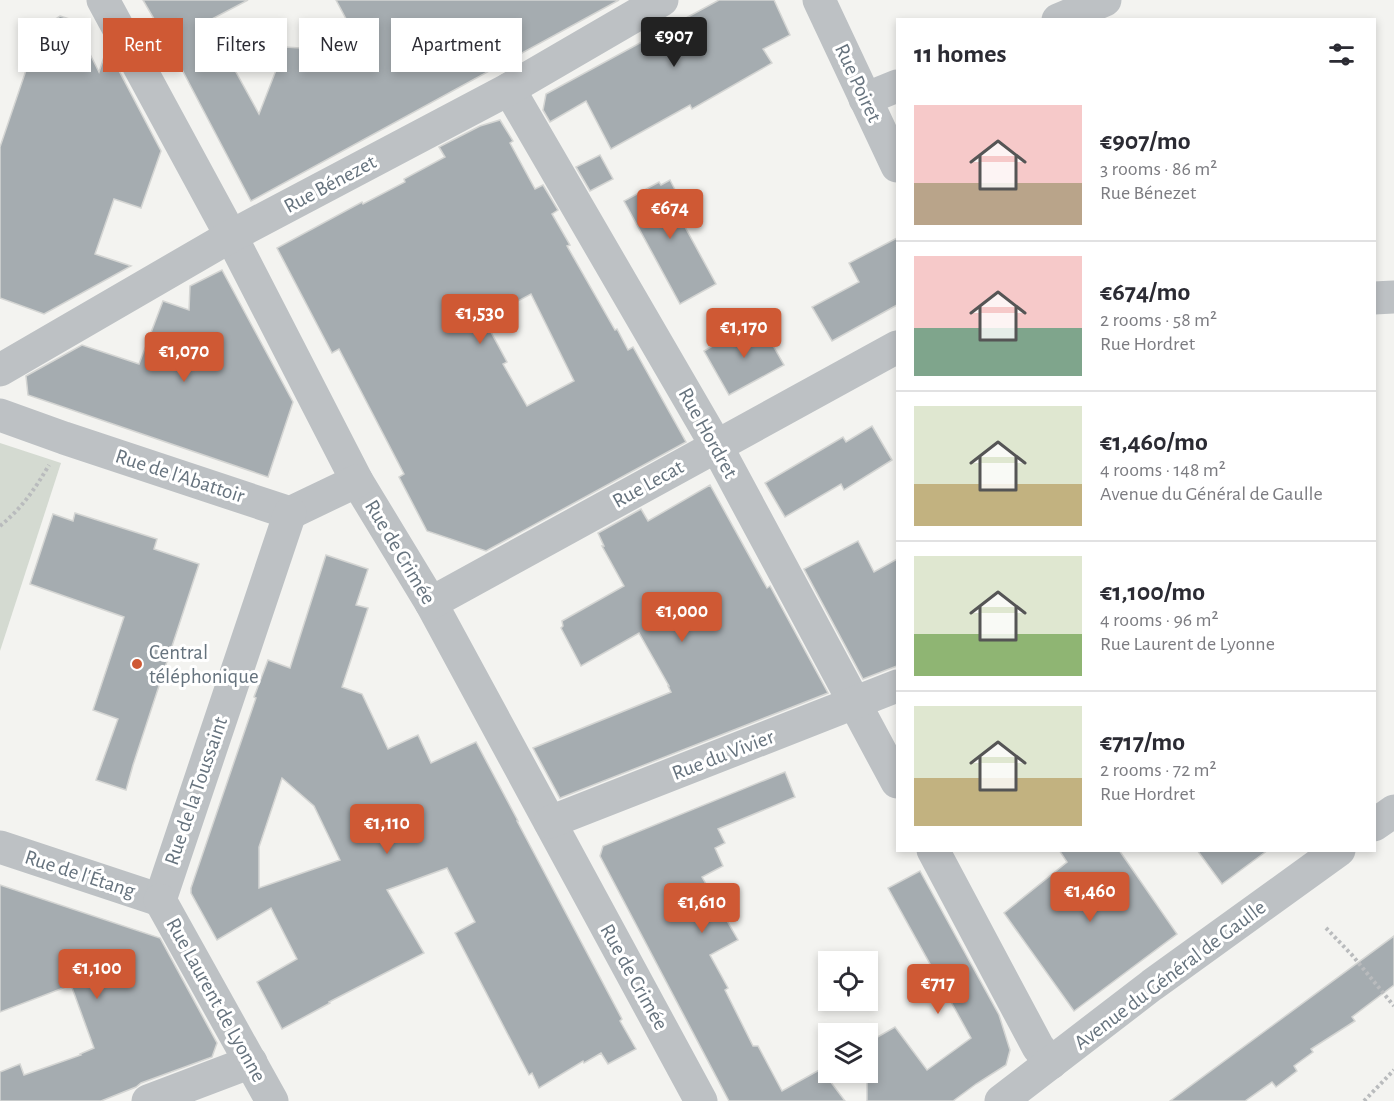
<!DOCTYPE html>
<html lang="en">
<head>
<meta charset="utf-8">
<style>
	:root { --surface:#fff; --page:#f7f7f7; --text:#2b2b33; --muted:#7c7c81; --line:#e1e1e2; --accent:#cf5934 }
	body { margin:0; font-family:"Alegreya Sans",sans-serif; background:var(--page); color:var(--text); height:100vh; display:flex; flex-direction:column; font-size:22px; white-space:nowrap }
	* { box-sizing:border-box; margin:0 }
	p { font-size:20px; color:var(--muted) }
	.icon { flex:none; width:33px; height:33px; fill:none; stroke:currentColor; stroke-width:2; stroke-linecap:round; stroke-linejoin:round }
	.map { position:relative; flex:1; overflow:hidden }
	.side { position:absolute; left:896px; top:18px; width:480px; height:834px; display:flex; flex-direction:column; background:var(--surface); border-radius:0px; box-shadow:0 3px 9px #0003 }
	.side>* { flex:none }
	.guide { position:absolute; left:18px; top:18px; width:570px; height:54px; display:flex; gap:12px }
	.controls { position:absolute; left:818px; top:951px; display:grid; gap:12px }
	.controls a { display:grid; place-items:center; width:60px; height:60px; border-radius:0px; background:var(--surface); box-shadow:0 3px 9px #0003; font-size:30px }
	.price { position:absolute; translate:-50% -51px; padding:0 14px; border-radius:6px; background:var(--accent); color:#fff; font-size:20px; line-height:39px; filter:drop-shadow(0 2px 3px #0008) }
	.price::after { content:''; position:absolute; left:50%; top:36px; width:18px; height:14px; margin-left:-9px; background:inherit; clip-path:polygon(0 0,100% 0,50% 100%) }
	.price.on { background:#222; color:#fff }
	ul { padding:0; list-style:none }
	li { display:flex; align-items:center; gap:18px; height:150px; padding:0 18px }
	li+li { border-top:2px solid var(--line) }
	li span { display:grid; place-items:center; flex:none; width:168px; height:120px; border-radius:0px; color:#555 }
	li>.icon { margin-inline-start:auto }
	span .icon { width:72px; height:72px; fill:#fffc; stroke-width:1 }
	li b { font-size:26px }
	h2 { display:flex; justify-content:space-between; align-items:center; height:72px; padding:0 18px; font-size:26px }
	.tag { padding:0 21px; border-radius:0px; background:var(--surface); box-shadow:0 3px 9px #0003; font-size:21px; line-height:54px }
	.tag.on { background:var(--accent); color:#fff }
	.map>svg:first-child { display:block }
</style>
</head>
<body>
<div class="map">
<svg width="1394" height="1101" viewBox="0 0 1394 1101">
	<rect width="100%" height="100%" fill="#f3f3f0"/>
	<path fill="#d4dad1" d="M0,443l61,20 -61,188z"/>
	<g fill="#a5acb0" stroke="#d4d5d3" stroke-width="1.5" fill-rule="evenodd">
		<path d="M143,0h105l-40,21 51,93 26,-67 16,1 21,-4 31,-12 -17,-32h283l-368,201 -83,-158z"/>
		<path d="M719,0h55l16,35 -27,14 9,14 -80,46 -2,-4 -79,44 -25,-48 -36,21 -7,-12 3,-16z"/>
		<path d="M60,16l13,4 26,52 8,-24 54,103 -20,57 -27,-9 -19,55 36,12 -87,48 -44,-16v-151l40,-118z"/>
		<path d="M500,120l13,21 -3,2 25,46 8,-4 15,25 -6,4 18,31 -3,1 48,84 2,-1 11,21 5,-3 53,95 -200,109 -59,-20 -28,-54 5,-3 -65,-125 -7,4 -55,-105 85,-46 1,2 42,-22 -1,-3 41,-22 -6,-10 41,-21zM531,294l43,87 -47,25 -24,-42 4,-2 -23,-43z"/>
		<path d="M600,155l13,24 -23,12 -14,-24z"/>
		<path d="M670,180l15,29 -7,5 38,70 -36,20 -56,-103 35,-19 2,3z"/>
		<path d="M897,238v67l-65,36 -20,-34 47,-25 -10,-19z"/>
		<path d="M222,270l71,132 -25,75 -240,-82 -2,-19 56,-31 57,19 24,-63 26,9 1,-24z"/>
		<path d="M762,326l22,39 -55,30 -25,-44 39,-23 4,7z"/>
		<path d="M872,426l20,34 -48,30 -3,-6 -56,33 -20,-34 78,-46 3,5z"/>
		<path d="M710,485l57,103 3,-2 58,107 -268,105 -27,-50 138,-56 -3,-6h1l-30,-53 -58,33 -20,-38 2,-2 -1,-5 62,-35 -22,-40h2l-6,-13 43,-24 7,12z"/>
		<path d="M75,513l82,26 -3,10 45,15 -66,201 -7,25 -30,-10 22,-61 -25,-9 31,-93 -94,-33 23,-70 20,7z"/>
		<path d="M858,541l16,31 23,-13v107l-34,13 -59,-110z"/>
		<path d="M326,555l42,14 -12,36 12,3 -26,79 20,7 26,55 30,-14 13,28 45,-21 42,79h-1l105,198 -2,2 16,28 -28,15 -7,-11 -17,10 -1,-2 -44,27 -7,-15 -3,2 -74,-142 20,-11 -28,-54 -60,22 37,63 -95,49 1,1 -48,26 -25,-47 40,-23 -26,-51 -54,32 -26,-47v-5l65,-190 -2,-1 14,-37 22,8zM282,778l32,28 26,54 -81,28v-41z"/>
		<path d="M785,772l10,25 -77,32 7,14 -10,5 8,18 -21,11 36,63 -28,15 18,33 -3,2 28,56h5l24,45 39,-22 24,32h-116l-129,-245 3,-10z"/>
		<path d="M1059,850h60l58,84 -103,77 -70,-98 63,-51z"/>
		<path d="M1197,850h71l-46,34z"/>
		<path d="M920,871l79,144 11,35 -4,15 -30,19 -23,17h-86v-58l28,-16 32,43 44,-32 -83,-150z"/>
		<path d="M0,885l160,53 57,105 -5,14 -71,26 -5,4 -35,14h-101v-29l20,-8 4,11 57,-20 -1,-1 14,-6 -23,-63 -71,27z"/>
		<path d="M1394,936v49l-42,32 3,4 -44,28 2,3 -19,14 3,5 -21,16 -4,-5 -27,19h-75z"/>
	</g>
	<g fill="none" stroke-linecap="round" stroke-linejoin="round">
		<g stroke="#b9bbbd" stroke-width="4" stroke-dasharray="3 3" stroke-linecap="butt">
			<path d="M0,526c22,-18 35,-37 49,-61"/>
			<path d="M1326,928l26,27 42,51"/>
			<path d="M1364,1101l30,-31"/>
		</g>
		<g stroke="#bdc1c4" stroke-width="33">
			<path d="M103,0l128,236 126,245 74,122 270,498"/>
			<path d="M819,0l78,166"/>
			<path d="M1058,20l47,-20"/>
			<path d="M509,89l208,358 180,335"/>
			<path d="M865,99l32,-13"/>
			<path d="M1374,298l20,-1"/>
			<path d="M0,370l231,-134 278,-147 153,-89"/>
			<path d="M0,415l64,23 226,75 67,-32"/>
			<path d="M431,603l466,-256"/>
			<path d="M550,822l347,-136"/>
			<path d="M0,847l160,53"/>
			<path d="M933,850l105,197 13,16"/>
			<path d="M160,900l130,-387"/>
			<path d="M160,900l112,201"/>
			<path d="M148,1101l103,-39"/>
		</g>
		<g stroke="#bdc1c4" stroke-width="33">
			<path d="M1374,825l20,-14"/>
			<path d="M1001,1101l151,-116 187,-135"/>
		</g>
	</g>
	<circle fill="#cf5934" stroke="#fff" stroke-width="2" cx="137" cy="664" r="6"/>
	<g text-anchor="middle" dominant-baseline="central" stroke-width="6" stroke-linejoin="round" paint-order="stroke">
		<g font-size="21" fill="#66737e" stroke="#fff">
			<text transform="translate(858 83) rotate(65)">Rue Poiret</text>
			<text transform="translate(330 184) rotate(-28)">Rue Bénezet</text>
			<text transform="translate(708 433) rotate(61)">Rue Hordret</text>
			<text transform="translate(180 476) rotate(18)">Rue de l'Abattoir</text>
			<text transform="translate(648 484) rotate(-29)">Rue Lecat</text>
			<text transform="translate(400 552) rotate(59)">Rue de Crimée</text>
			<text transform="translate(723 755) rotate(-21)">Rue du Vivier</text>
			<text transform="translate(196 791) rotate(-71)">Rue de la Toussaint</text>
			<text transform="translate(80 874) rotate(18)">Rue de l'Étang</text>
			<text transform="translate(1170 975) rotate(-37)">Avenue du Général de Gaulle</text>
			<text transform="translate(634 977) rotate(61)">Rue de Crimée</text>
			<text transform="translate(216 1000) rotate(61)">Rue Laurent de Lyonne</text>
		</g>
		<g font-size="21" fill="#66737e" stroke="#fff" text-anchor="start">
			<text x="149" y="652">Central<tspan x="149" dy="24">téléphonique</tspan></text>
		</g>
	</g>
</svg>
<div class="controls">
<a><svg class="icon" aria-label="locate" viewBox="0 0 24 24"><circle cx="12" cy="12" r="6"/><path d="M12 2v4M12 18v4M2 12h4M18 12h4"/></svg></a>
<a><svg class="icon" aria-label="layers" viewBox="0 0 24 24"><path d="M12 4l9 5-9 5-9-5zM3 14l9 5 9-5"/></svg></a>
</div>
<b class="price on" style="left:674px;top:68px">€907</b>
<b class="price" style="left:670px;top:240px">€674</b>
<b class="price" style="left:480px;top:345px">€1,530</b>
<b class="price" style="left:744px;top:359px">€1,170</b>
<b class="price" style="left:184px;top:383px">€1,070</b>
<b class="price" style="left:682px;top:643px">€1,000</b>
<b class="price" style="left:387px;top:855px">€1,110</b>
<b class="price" style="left:1090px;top:923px">€1,460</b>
<b class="price" style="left:702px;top:934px">€1,610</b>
<b class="price" style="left:97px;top:1000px">€1,100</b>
<b class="price" style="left:938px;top:1015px">€717</b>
<div class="guide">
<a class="tag">Buy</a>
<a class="tag on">Rent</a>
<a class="tag">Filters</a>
<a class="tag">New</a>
<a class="tag">Apartment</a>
</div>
<section class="side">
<h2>11 homes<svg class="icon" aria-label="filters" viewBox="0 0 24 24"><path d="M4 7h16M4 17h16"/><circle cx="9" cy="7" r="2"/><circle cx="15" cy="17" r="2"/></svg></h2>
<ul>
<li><span style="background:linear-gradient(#f6c9c9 65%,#b9a48a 0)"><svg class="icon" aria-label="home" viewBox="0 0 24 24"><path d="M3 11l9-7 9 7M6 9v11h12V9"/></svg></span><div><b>€907/mo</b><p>3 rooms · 86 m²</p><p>Rue Bénezet</p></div></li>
<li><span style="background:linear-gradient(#f6c9c9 60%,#7fa58c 0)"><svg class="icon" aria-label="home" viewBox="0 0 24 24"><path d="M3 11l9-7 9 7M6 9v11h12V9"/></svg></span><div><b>€674/mo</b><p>2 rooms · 58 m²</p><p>Rue Hordret</p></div></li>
<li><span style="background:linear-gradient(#dfe7d0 65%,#c2b280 0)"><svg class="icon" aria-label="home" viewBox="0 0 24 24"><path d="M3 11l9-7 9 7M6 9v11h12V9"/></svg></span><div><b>€1,460/mo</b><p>4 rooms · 148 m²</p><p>Avenue du Général de Gaulle</p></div></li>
<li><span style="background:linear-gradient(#dfe7d0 65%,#8fb573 0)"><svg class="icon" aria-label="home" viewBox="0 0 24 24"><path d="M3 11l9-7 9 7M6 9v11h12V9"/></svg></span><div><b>€1,100/mo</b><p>4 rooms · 96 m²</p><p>Rue Laurent de Lyonne</p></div></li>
<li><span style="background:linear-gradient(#dfe7d0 60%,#c2b280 0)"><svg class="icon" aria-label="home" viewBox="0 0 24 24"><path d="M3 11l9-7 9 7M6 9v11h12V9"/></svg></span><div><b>€717/mo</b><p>2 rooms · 72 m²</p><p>Rue Hordret</p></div></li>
</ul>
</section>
</div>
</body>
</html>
